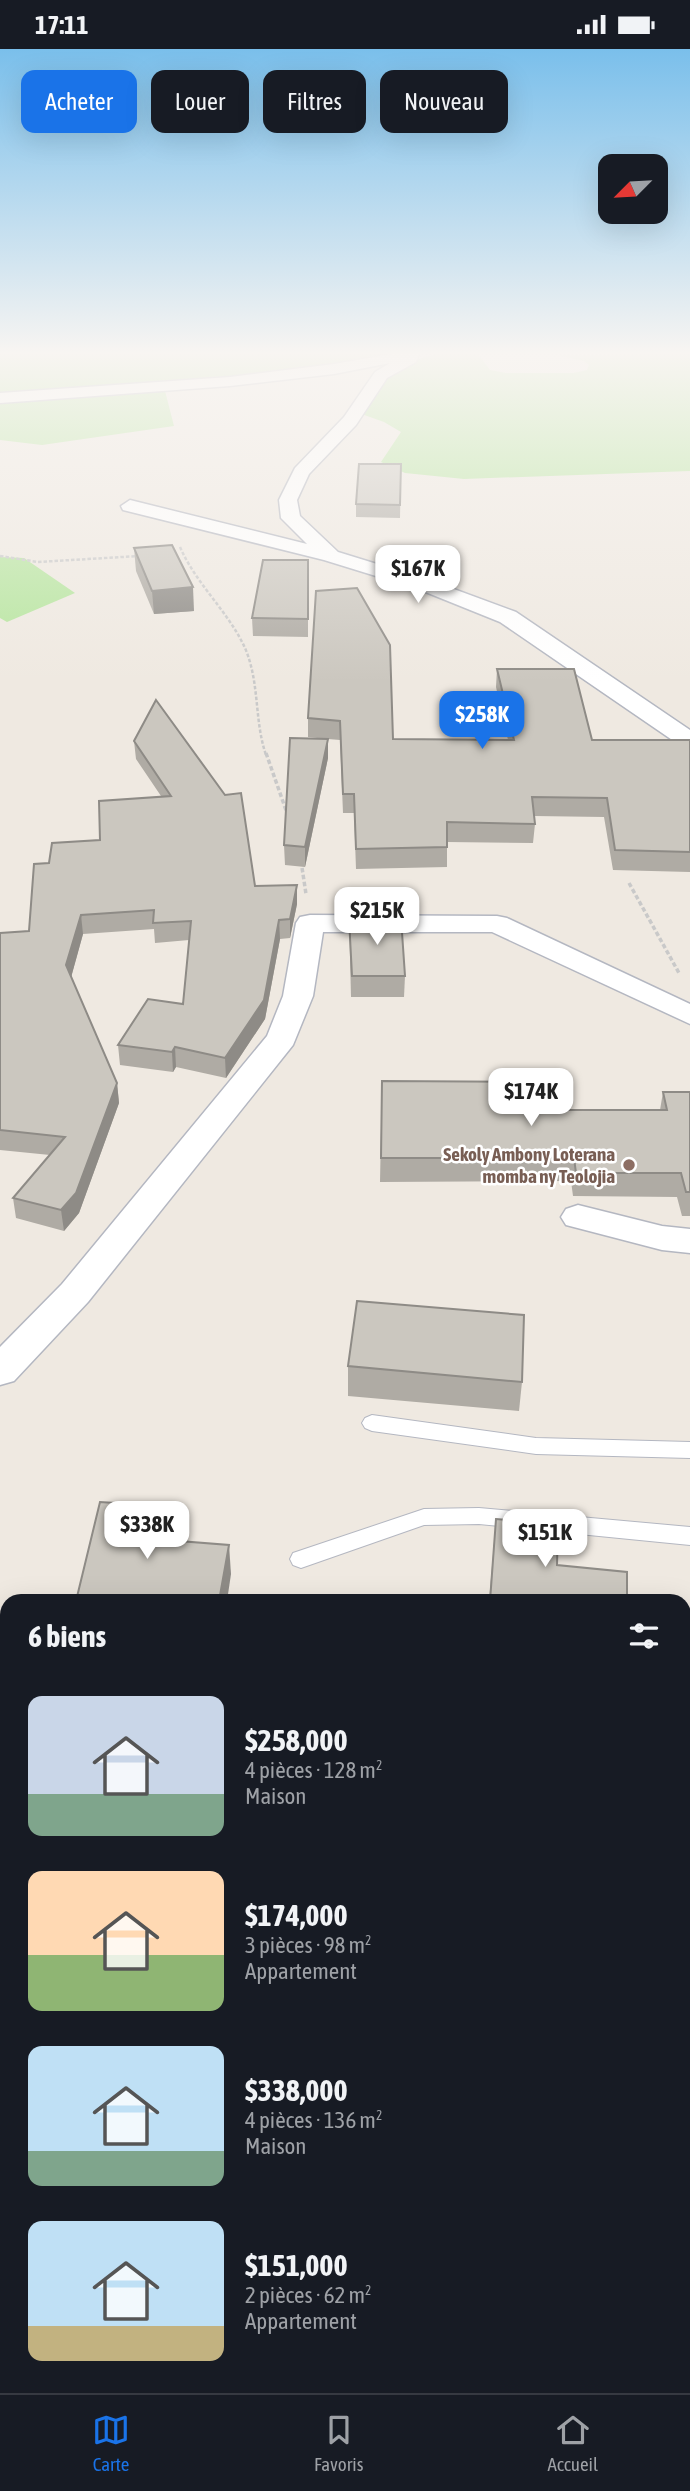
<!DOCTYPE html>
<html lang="fr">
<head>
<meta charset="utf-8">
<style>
	:root { --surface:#171b24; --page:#242831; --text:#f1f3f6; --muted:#9ea1a6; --line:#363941; --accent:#1a73e8 }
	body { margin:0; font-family:"Asap Condensed",sans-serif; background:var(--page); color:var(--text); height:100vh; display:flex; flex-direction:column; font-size:26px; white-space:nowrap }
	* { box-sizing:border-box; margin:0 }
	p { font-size:23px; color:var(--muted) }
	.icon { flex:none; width:38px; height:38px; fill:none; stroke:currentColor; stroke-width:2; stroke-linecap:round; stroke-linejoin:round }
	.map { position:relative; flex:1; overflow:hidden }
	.sheet { position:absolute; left:0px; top:1545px; width:691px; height:800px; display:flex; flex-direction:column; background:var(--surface); border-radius:21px 21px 0 0; box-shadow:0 7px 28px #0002 }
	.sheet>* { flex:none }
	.banner { position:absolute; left:21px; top:21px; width:649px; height:63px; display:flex; gap:14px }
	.needle { width:46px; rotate:246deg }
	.fabs { position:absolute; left:598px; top:105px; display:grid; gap:14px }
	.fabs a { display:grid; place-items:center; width:70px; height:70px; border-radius:14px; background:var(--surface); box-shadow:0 7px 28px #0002; font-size:35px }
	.price { position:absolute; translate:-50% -60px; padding:0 16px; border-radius:14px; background:#fff; color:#222; font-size:23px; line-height:46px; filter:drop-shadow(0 2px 4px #0008) }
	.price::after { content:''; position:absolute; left:50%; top:42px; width:21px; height:16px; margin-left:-10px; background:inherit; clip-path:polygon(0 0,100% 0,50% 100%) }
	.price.active { background:var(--accent); color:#fff }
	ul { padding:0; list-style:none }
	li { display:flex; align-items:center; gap:21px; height:175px; padding:0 28px }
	li span { display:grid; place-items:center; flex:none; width:196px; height:140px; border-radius:14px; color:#555 }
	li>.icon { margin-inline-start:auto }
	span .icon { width:84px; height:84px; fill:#fffc; stroke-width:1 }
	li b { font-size:30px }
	h2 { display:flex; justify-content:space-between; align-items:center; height:84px; padding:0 28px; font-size:30px }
	.tag { padding:0 24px; border-radius:14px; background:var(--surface); box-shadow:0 7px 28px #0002; font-size:24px; line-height:63px }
	.tag.active { background:var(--accent); color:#fff }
	.status { display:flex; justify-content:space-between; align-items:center; height:49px; padding:0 35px; background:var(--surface); direction:ltr }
	.status svg { height:19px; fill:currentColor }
	.tabs { display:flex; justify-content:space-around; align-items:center; height:98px; border-top:2px solid var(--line); background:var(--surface); font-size:19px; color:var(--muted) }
	.tabs a { display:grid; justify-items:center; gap:4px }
	.tabs .active { color:var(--accent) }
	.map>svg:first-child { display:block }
</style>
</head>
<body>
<div class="status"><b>17:11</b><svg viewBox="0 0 49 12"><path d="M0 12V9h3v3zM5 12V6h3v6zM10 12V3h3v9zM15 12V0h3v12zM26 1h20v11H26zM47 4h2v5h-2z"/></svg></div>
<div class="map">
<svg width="690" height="2344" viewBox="0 0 690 2344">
	<rect width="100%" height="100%" fill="#efe9e1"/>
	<g fill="#b6e59e">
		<path d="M0,305h390l-66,15 -160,18 10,39 -132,19 -42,-5z"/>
		<path d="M437,305h41l12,16 16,3h67l14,-3 2,-5 -5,-4 -27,-6 133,-1v117l-226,8 -59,-6 -24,-11 20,-30 -17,-10 -31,-11c26,-28 44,-49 84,-57z"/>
		<path d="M0,508l24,1 51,35 -68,29 -7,-4z"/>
	</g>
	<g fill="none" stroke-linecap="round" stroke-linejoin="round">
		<g stroke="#b4b7c1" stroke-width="2">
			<g id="lane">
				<path d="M372,1366l164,23 154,4v16l-154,-4 -164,-23 -7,-3 -3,-5 3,-5z"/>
				<path d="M479,1459l211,19v18l-211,-21 -55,1 -123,43 -8,-3 -3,-6 3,-6 131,-44z"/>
				<rect x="684" y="1755" width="6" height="22"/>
				<rect x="684" y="2147" width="6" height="28"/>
			</g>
		</g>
		<g stroke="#b4b7c1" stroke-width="3">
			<g id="street">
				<path d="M392,305h27l-3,8 -29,16 -31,47 -47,49 -12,26 3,16 38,36 94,29 84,31 174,118v18l-9,-2 -181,-124 -82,-33 -94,-29 -201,-50 -2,-4 9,-6 177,44 -26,-26 -2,-18 16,-32 49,-51 31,-45 15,-9 -56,11 -104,12 -230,17v-10l230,-16 104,-13z"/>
				<path d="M310,866l187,1 10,2 183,86v20l-198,-92h-169l-10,64 -20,49 -205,257 -74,79 -14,4v-38l62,-63 205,-248 16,-40 13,-73 4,-6z"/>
				<path d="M578,1156l84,21 28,3v24l-28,-3 -96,-25 -5,-8 5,-8z"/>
			</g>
		</g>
		<g stroke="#c9c9c9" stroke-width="2.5" stroke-dasharray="3.5 2" stroke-linecap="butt">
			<path d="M180,498c16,37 48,64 65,101 15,35 9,72 21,107"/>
			<path d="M0,507l38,6 101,-6"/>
		</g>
		<g stroke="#c9c9c9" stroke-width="3.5" stroke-dasharray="4.5 2.5" stroke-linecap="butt">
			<path d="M266,704l22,63"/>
			<path d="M301,812l5,33"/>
			<path d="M629,834l50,90"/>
		</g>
		<use href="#lane" fill="#fff" fill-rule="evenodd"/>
		<use href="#street" fill="#fff" fill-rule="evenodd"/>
	</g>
	<g fill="#afaba4">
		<path d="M401,415l-1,54 -44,-1v-13z"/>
		<path d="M134,499l60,63 -40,3 -18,-43z"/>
		<path d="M308,511v77l-55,-1 -1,-18z"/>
		<path d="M316,542l77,148 115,1 -12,-53 1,-18 95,71h98v132l-77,-2 -9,-53 -70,-1 1,8 -2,19 -86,-1v25l-91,2 -2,-56h-11l-3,-73 -12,-1v19l-23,109 -20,-2 -1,-20 43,-106 -19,-2v-19z"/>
		<path d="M134,692l121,145 42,18 -7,34 -10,1 -15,80 -39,59 -50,-11 -3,5 -53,-7 -2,-20 65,-41 6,-64 -34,3 -1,-14 -71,5 -12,43 46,106 2,20 -40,110 -15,18 -48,-13 -3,-20 37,-43 -50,-5v-217l29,-2 20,-68 51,-23 61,-44 -25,-37z"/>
		<path d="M349,869l56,58 -1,21h-53z"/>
		<path d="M382,1032l153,29h125l3,-18h27v124h-8l-5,-19 -104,-1 -2,-15 -191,1z"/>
		<path d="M348,1317l174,16 -3,29 -171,-15z"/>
		<path d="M496,1470l61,46 70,36h-138z"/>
		<path d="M684,1799l6,1v142l-6,-1z"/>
		<path d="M7,2097v152l-7,-3v-135z"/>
	</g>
	<g fill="#8e8b86">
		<path d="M193,538l1,24 -40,3 -2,-23z"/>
		<path d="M328,690v19l-23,109v-20z"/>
		<path d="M297,836v19l-7,34v-19z"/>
		<path d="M81,866l2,19 -14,51 -3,-20z"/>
		<path d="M279,871l1,19 -15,80 -39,59 -1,-20z"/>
		<path d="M175,998l1,20 -3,5 -1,-20z"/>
		<path d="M117,1034l2,20 -40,110 -15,18 -3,-21z"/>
		<path d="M161,1457l3,30 -6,32 -4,-29z"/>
		<path d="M229,1496l2,29 -4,27h-8z"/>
	</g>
	<g fill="#cbc7bf" stroke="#8e8b86" stroke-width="2">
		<path d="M359,415h42l-1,41 -44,-1z"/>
		<path d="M172,496l21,42 -41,4 -18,-43z"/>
		<path d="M263,511h45v59l-56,-1z"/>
		<path d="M357,539l33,57 3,94 121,1 -17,-71h77l18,71h98v112l-75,-2 -8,-52 -75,-1 3,27 -88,-2v25l-91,2 -2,-55h-11l-3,-73 -32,-3 8,-127z"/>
		<path d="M156,651l69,95 16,-2 14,93 42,-1 -7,34 -11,1 -15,80 -39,58 -50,-11 -3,5 -54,-7 30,-46 35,5 8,-83 -38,2 1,-13 -73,5 -15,50 51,118 -41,110 -15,17 -48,-12 52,-61 -65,-7v-197l29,-2 5,-67 15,-1 3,-20 48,-3 -1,-39 72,-5 -37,-55z"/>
		<path d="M290,689l38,1 -23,108 -21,-2z"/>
		<path d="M349,869h52l4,58h-53z"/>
		<path d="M382,1032l151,1 2,28h132l-4,-18h27v100h-4l-5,-19h-105l-2,-15h-193z"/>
		<path d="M357,1252l167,14 -2,67 -174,-16z"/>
		<path d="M100,1453l61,4 -7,33 75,6 -10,56h-143z"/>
		<path d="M496,1470l62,6 -1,40 70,7v29h-137z"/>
		<path d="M684,1799l6,1v116l-6,-1z"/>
		<path d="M7,2097v140l-7,-3v-123z"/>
	</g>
	<linearGradient id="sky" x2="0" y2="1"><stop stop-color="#7abfeb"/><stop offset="0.48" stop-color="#f8f5f2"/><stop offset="1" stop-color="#f8f5f2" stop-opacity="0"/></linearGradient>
	<rect width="690" height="633" fill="url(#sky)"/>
	<circle fill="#8d6e63" stroke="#fff" stroke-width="2.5" cx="629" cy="1116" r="7"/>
	<g text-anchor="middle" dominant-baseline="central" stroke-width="5" stroke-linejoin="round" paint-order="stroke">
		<g font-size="19" font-weight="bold" fill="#785e54" stroke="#fff" text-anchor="end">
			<text x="615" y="1105">Sekoly Ambony Loterana<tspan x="615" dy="22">momba ny Teolojia</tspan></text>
		</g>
	</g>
</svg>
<div class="fabs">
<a><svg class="needle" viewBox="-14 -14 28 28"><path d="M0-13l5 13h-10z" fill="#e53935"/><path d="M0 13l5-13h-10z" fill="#9ea1a6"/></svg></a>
</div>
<b class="price" style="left:418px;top:556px">$167K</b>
<b class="price active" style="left:482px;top:702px">$258K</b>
<b class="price" style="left:377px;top:898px">$215K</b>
<b class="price" style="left:531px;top:1079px">$174K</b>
<b class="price" style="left:147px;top:1512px">$338K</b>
<b class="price" style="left:545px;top:1520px">$151K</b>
<div class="banner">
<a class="tag active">Acheter</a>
<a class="tag">Louer</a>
<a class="tag">Filtres</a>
<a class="tag">Nouveau</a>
</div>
<section class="sheet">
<h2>6 biens<svg class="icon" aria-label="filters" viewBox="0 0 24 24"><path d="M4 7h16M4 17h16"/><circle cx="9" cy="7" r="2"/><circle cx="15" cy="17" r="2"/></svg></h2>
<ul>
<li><span style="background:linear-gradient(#c9d6e8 70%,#7fa58c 0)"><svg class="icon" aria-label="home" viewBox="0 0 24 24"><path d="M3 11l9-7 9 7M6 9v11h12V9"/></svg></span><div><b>$258,000</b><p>4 pièces · 128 m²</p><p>Maison</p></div></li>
<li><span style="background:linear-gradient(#ffd9b3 60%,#8fb573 0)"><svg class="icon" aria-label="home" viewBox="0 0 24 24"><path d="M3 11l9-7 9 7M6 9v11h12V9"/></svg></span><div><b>$174,000</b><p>3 pièces · 98 m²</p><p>Appartement</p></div></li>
<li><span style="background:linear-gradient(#bfe0f5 75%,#7fa58c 0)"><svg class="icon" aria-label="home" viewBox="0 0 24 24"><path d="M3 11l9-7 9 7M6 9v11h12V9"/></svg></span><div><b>$338,000</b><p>4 pièces · 136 m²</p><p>Maison</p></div></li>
<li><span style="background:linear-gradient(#bfe0f5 75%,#c2b280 0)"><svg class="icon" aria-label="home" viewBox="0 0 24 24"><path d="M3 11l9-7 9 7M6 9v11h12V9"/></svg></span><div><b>$151,000</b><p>2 pièces · 62 m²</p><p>Appartement</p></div></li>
</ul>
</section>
</div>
<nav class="tabs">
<a class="active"><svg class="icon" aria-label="map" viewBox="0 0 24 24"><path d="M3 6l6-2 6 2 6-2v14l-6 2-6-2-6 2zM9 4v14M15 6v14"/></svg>Carte</a>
<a><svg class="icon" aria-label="saved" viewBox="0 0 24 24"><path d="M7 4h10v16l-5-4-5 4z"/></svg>Favoris</a>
<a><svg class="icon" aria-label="home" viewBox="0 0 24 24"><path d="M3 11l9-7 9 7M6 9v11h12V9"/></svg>Accueil</a>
</nav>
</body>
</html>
